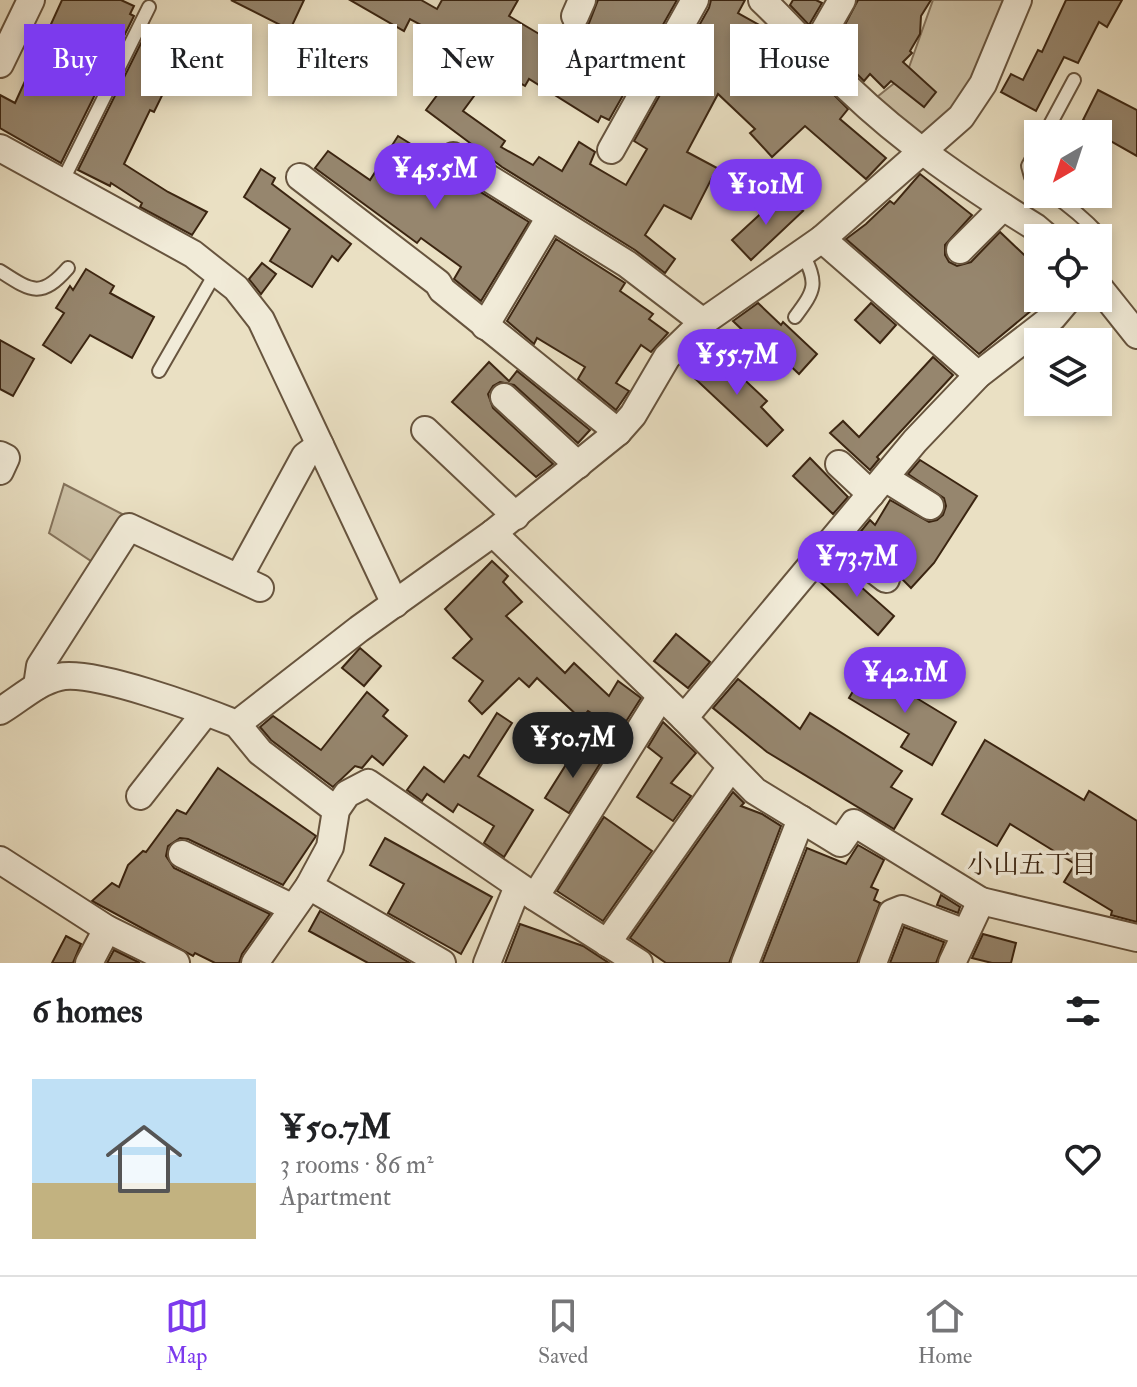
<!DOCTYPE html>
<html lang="en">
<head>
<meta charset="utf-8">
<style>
	:root { --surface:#fff; --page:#f2f2f2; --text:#202124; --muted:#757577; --line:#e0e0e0; --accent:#7c3aed }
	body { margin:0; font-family:"IM FELL Double Pica","Noto Serif JP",serif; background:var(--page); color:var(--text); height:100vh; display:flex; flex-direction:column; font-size:30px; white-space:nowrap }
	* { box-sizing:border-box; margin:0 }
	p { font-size:26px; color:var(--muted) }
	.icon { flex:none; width:44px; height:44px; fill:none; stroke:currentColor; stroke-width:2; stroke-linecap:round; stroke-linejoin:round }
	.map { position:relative; height:963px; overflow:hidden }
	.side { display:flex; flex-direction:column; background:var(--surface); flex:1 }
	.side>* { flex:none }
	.top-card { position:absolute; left:24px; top:24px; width:1090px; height:72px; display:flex; gap:16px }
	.needle { width:52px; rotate:219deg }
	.controls { position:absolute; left:1024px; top:120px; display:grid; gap:16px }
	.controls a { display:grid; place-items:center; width:88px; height:88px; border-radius:0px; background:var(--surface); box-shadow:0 4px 12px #0003; font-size:40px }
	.price { position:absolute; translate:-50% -68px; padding:0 18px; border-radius:28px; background:var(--accent); color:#fff; font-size:26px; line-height:52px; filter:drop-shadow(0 2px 4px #0008) }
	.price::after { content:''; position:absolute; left:50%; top:48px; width:24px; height:18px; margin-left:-12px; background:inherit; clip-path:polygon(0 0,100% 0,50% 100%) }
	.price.on { background:#222; color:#fff }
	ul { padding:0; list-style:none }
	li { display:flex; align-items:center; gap:24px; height:200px; padding:0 32px }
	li+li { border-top:2px solid var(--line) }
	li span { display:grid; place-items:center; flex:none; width:224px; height:160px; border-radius:0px; color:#555 }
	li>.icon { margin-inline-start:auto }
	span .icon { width:96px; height:96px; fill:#fffc; stroke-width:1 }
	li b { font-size:34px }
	h2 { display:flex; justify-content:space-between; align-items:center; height:96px; padding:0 32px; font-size:34px }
	.pill { padding:0 28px; border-radius:0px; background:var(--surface); box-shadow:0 4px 12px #0003; font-size:28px; line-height:72px }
	.pill.on { background:var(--accent); color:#fff }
	.tabs { display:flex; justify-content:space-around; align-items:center; height:112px; border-top:2px solid var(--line); background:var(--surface); font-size:22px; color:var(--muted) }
	.tabs a { display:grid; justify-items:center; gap:4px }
	.tabs .on { color:var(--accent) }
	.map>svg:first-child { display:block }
</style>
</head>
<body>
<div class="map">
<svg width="1137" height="963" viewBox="0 0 1137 963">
	<rect width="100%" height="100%" fill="#eae0c3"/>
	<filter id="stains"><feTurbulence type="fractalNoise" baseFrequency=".0025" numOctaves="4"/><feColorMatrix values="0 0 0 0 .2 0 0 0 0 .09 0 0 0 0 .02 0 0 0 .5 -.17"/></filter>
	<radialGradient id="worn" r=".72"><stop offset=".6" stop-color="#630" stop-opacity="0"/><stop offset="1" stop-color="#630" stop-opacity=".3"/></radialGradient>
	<g fill="#ccc0a5" stroke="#84725b" stroke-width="2">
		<path d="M933,0h78l-50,100 -38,39 -51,-38 35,-28z"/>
		<path d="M64,484l60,31 -30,48 -45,-30z"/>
	</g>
	<g fill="#96866e" stroke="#3b2511" stroke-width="2">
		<path d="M62,0h59l13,6 -4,8 4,2 -73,147 -61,-35v-33l15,8z"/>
		<path d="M231,0h73l-14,30z"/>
		<path d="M350,0h71l16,9 5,-9h76l-9,16 57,34 11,-18 12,-9 9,-23h79l-68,120 -8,-4 -3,6 -69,-43 -4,7 -31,-17 -31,42 42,30 -4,6 32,18 6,-8 23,14 17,-29 16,10 -5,12 36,21 21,-36 -13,-8 75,-133 2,-8h34l-7,13 34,19 76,77 -8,10 46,39 -20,21 -61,-53 -33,31 -22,-24 5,-4 -37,-35 -31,58 30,16 -26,51 -27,-14 -19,30 30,24 -10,14 -30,-23 -133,-83 -76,-57 44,-59 -60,-32 -6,12z"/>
		<path d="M793,0h23l6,3 -13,22 -19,-20z"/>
		<path d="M858,0h73l-10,16 -1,18 -10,17 2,2 -9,9 33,30 -12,15 -33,-26 -7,7 -14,-14 -6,7 -32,-32z"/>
		<path d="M1066,0h56l-15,27 -8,-5 -21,41 -14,-6 -28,54 -35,-19 10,-18 12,6 15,-30 4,2z"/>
		<path d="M150,25l50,25 -15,27 -11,-6 -20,41 -4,-2 -26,54 44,28 39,20 -15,23 -52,-28 2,-4 -31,-20 -1,3 -32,-16z"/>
		<path d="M1098,90l39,20v46l-39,-22h-14l6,-11 -7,-3z"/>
		<path d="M398,136l40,25 7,9 84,52 -48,79 -27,-22 7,-12 -40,-29 -4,5 -102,-75 13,-17 42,29z"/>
		<path d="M261,169l14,9 -3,6 79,60 -13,17 -6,-5 -20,31 -42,-26 20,-32 -46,-32z"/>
		<path d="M920,174l52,41 -27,30v10l4,7 8,4 14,-4 29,-30 38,36v37l-59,49 -133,-115 20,-15 24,-23 4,3z"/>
		<path d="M779,197l24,14 -52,49 -19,-20z"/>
		<path d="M556,239l69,44 -5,8 33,23 -4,5 19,14 -17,19 -10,-7 -25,38 13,8 -13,19 -38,-31 7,-12 -48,-29 -3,6 -27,-23z"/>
		<path d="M262,263l14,11 -15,20 -12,-15z"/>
		<path d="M86,269l28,17 -4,7 44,24 -22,41 -42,-23 -19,28 -28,-18 21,-32 -8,-5 14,-22 3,4z"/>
		<path d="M758,303l23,22 2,-3 34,32 -18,20 -40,-38 -5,5 -21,-20z"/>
		<path d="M871,303l25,22 -16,18 -25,-23z"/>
		<path d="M0,340l34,19 -21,37 -13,-7z"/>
		<path d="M717,354l50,47 -6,6 22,23 -16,16 -78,-73 14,-15 5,5z"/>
		<path d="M933,357l20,18 -76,82 2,2 -9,11 -40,-37 13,-12 16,16z"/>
		<path d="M489,362l20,19 8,-10 73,59 -12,13 -64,-58 -14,-3 -7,4 -5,8 5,14 60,56 -17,13 -84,-75z"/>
		<path d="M810,458l38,39 -15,17 -40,-38z"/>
		<path d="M920,460l57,36 -43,67 -23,25 -9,-9 -6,-13 -39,-30 13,-16 5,5 15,-25 39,22 8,-2 6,-5 3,-9 -2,-8 -36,-24z"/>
		<path d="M492,561l16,15 -5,6 19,20 -16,14 59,57 9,-10 35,33 9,-15 23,17 -21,33 -32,-20 -7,8 -44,-41 -8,9 -10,-9 -37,36 -13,-13 14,-20 -30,-23 19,-19 -27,-30z"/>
		<path d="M834,563l60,53 -16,19 -59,-54z"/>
		<path d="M676,634l34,28 -22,26 -34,-27z"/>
		<path d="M360,648l21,18 -17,20 -22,-18z"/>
		<path d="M867,668l89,54 -24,43 -31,-18 8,-13 -60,-36z"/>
		<path d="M738,679l62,50 10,-16 92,58 -11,16 21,12 -18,30 -127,-77 -54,-44z"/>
		<path d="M367,692l21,18 -5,6 24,20 -24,29 -11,-9 -10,12 -7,-2 -22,21 -62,-47 -11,-13 13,-11 48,34z"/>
		<path d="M497,713l15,10 -34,53 55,34 -29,47 -20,-14 10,-17 -36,-22 -5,8 -26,-18 -5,7 -15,-11 17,-23 20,15 20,-27 5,3z"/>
		<path d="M663,722l33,31 -25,30 20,13 -18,25 -36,-24 25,-39 -14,-11z"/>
		<path d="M985,740l99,60 5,-9 48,30v101l-26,-7 1,-4 -48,-29 11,-18 -65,-40 -13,22 -55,-32z"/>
		<path d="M577,747l24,15 -32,51 -24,-15z"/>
		<path d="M218,768l98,68 -33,49 -95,-46 -8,-1 -12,8 -2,10 8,12 96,46 -28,40 -3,9h-24l-20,-10 -2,3 -101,-55 20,-18 7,4 9,-22 15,-14 3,1 31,-42 9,4z"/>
		<path d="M733,792l11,11 -3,3 21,8 19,12 -52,137h-63l-36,-25z"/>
		<path d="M604,817l48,34 -49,70 -46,-30z"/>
		<path d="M385,838l107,59 -31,57 -73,-41 16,-29 -34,-19z"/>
		<path d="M858,845l26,15 -13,27 7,3 -4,10 6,3 -23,60h-95l45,-115 39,16z"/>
		<path d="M941,895l19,12 -2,6 -21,-8z"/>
		<path d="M320,911l90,52h-42l-59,-32z"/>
		<path d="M520,924l63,22 26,17h-104z"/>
		<path d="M904,927l40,15 -8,21h-46z"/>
		<path d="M983,934l33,9 -5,20h-19l-20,-5z"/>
		<path d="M66,936l15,8 -8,19h-21z"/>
		<path d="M114,950l26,13h-33z"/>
	</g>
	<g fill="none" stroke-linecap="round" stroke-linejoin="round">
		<g stroke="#67543e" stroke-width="16">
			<g id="lane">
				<path d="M564,37l11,-21"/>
				<path d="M1045,134l29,-54"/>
				<path d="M1038,148l-10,18 3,11 7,6"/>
				<path d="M62,182l87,-175"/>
				<path d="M1052,194c17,12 32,24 46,39l-1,5"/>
				<path d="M0,271c31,20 41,28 68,-3"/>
				<path d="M795,317c21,-28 23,-33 7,-65"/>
				<path d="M159,371l57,-99"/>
			</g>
		</g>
		<g stroke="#67543e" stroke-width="30">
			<g id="street">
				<path d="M762,0c30,28 56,60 86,88 56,54 121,98 187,139l13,11"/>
				<path d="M575,16l7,-16"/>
				<path d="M812,52l30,-52"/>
				<path d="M0,64l31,-64"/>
				<path d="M0,148l193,106 43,34 25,32 134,284"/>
				<path d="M611,150l84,-150"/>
				<path d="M453,156l174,108 76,58"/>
				<path d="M300,177l138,106 4,7 176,142"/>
				<path d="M822,239l156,136"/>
				<path d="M960,250l43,-43"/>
				<path d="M1098,286l39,49"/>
				<path d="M485,326l65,-109"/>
				<path d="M504,397l74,68"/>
				<path d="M425,430l91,86"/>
				<path d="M0,455l6,3 -6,13"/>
				<path d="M839,464l32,30"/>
				<path d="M885,478l45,28"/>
				<path d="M493,533l191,185 71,73 85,52 14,-20 127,78"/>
				<path d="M834,539l52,40"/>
				<path d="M239,577l66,-121 15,-11"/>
				<path d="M37,686l3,-20 89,-139 131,61"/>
				<path d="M0,711c19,-11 37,-29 59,-34 33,-8 143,33 178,47l122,-95 134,-96 125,-101 15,-17 34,-58 36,-35 119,-83 139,-122 22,-33 35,-84"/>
				<path d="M684,718l231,-277 63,-66 75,-58 16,-19"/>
				<path d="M237,724l23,28 76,58"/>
				<path d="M140,796l65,-83"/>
				<path d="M182,854l109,53"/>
				<path d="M0,860l107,69 69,34"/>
				<path d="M309,886l133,77"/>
				<path d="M535,897l126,-201"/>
				<path d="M607,943l124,-176"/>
				<path d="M89,963l18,-34"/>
				<path d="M255,963l54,-77 21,-39 6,-37 11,-16 21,-11 167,114 104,66"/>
				<path d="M487,963l31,-77"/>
				<path d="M745,963l56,-144"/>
				<path d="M873,963l19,-50 10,-4 63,24"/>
				<path d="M952,963l29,-62 156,37"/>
			</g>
		</g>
		<use href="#lane" stroke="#f1ebd8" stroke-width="12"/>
		<use href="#street" stroke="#f1ebd8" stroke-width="26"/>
	</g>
	<g text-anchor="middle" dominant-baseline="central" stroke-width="7" stroke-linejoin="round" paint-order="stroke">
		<g font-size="26" fill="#3b2511" stroke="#f1ebd8">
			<text x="1032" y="865">小山五丁目</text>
		</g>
	</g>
	<rect width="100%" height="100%" filter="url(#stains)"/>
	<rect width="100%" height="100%" fill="url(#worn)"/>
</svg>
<div class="controls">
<a><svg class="needle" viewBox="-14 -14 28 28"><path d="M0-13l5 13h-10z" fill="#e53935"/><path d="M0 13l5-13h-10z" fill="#757577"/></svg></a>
<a><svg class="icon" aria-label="locate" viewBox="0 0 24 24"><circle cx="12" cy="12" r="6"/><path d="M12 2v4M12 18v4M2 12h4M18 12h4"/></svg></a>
<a><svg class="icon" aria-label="layers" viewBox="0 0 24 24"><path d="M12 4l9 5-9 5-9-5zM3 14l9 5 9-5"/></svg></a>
</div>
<b class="price" style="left:435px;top:211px">¥45.5M</b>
<b class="price" style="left:766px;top:227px">¥101M</b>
<b class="price" style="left:737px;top:397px">¥55.7M</b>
<b class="price" style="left:857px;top:599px">¥73.7M</b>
<b class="price" style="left:905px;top:715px">¥42.1M</b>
<b class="price on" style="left:573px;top:780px">¥50.7M</b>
<div class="top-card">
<a class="pill on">Buy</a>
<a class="pill">Rent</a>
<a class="pill">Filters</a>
<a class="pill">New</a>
<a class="pill">Apartment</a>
<a class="pill">House</a>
</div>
</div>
<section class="side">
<h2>6 homes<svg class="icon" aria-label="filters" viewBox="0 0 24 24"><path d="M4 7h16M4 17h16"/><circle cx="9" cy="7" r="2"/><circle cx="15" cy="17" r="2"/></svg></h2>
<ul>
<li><span style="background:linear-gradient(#bfe0f5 65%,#c2b280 0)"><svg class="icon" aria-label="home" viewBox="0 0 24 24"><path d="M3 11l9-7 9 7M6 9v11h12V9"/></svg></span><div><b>¥50.7M</b><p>3 rooms · 86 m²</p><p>Apartment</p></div><svg class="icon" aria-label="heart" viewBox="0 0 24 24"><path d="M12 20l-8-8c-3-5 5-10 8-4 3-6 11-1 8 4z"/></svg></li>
</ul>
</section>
<nav class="tabs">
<a class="on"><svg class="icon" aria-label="map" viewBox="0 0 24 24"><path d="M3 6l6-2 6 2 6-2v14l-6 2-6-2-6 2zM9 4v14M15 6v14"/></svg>Map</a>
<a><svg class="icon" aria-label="saved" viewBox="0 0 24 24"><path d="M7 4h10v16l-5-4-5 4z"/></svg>Saved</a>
<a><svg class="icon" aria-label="home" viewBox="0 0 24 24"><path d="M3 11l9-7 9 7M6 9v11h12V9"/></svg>Home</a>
</nav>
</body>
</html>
